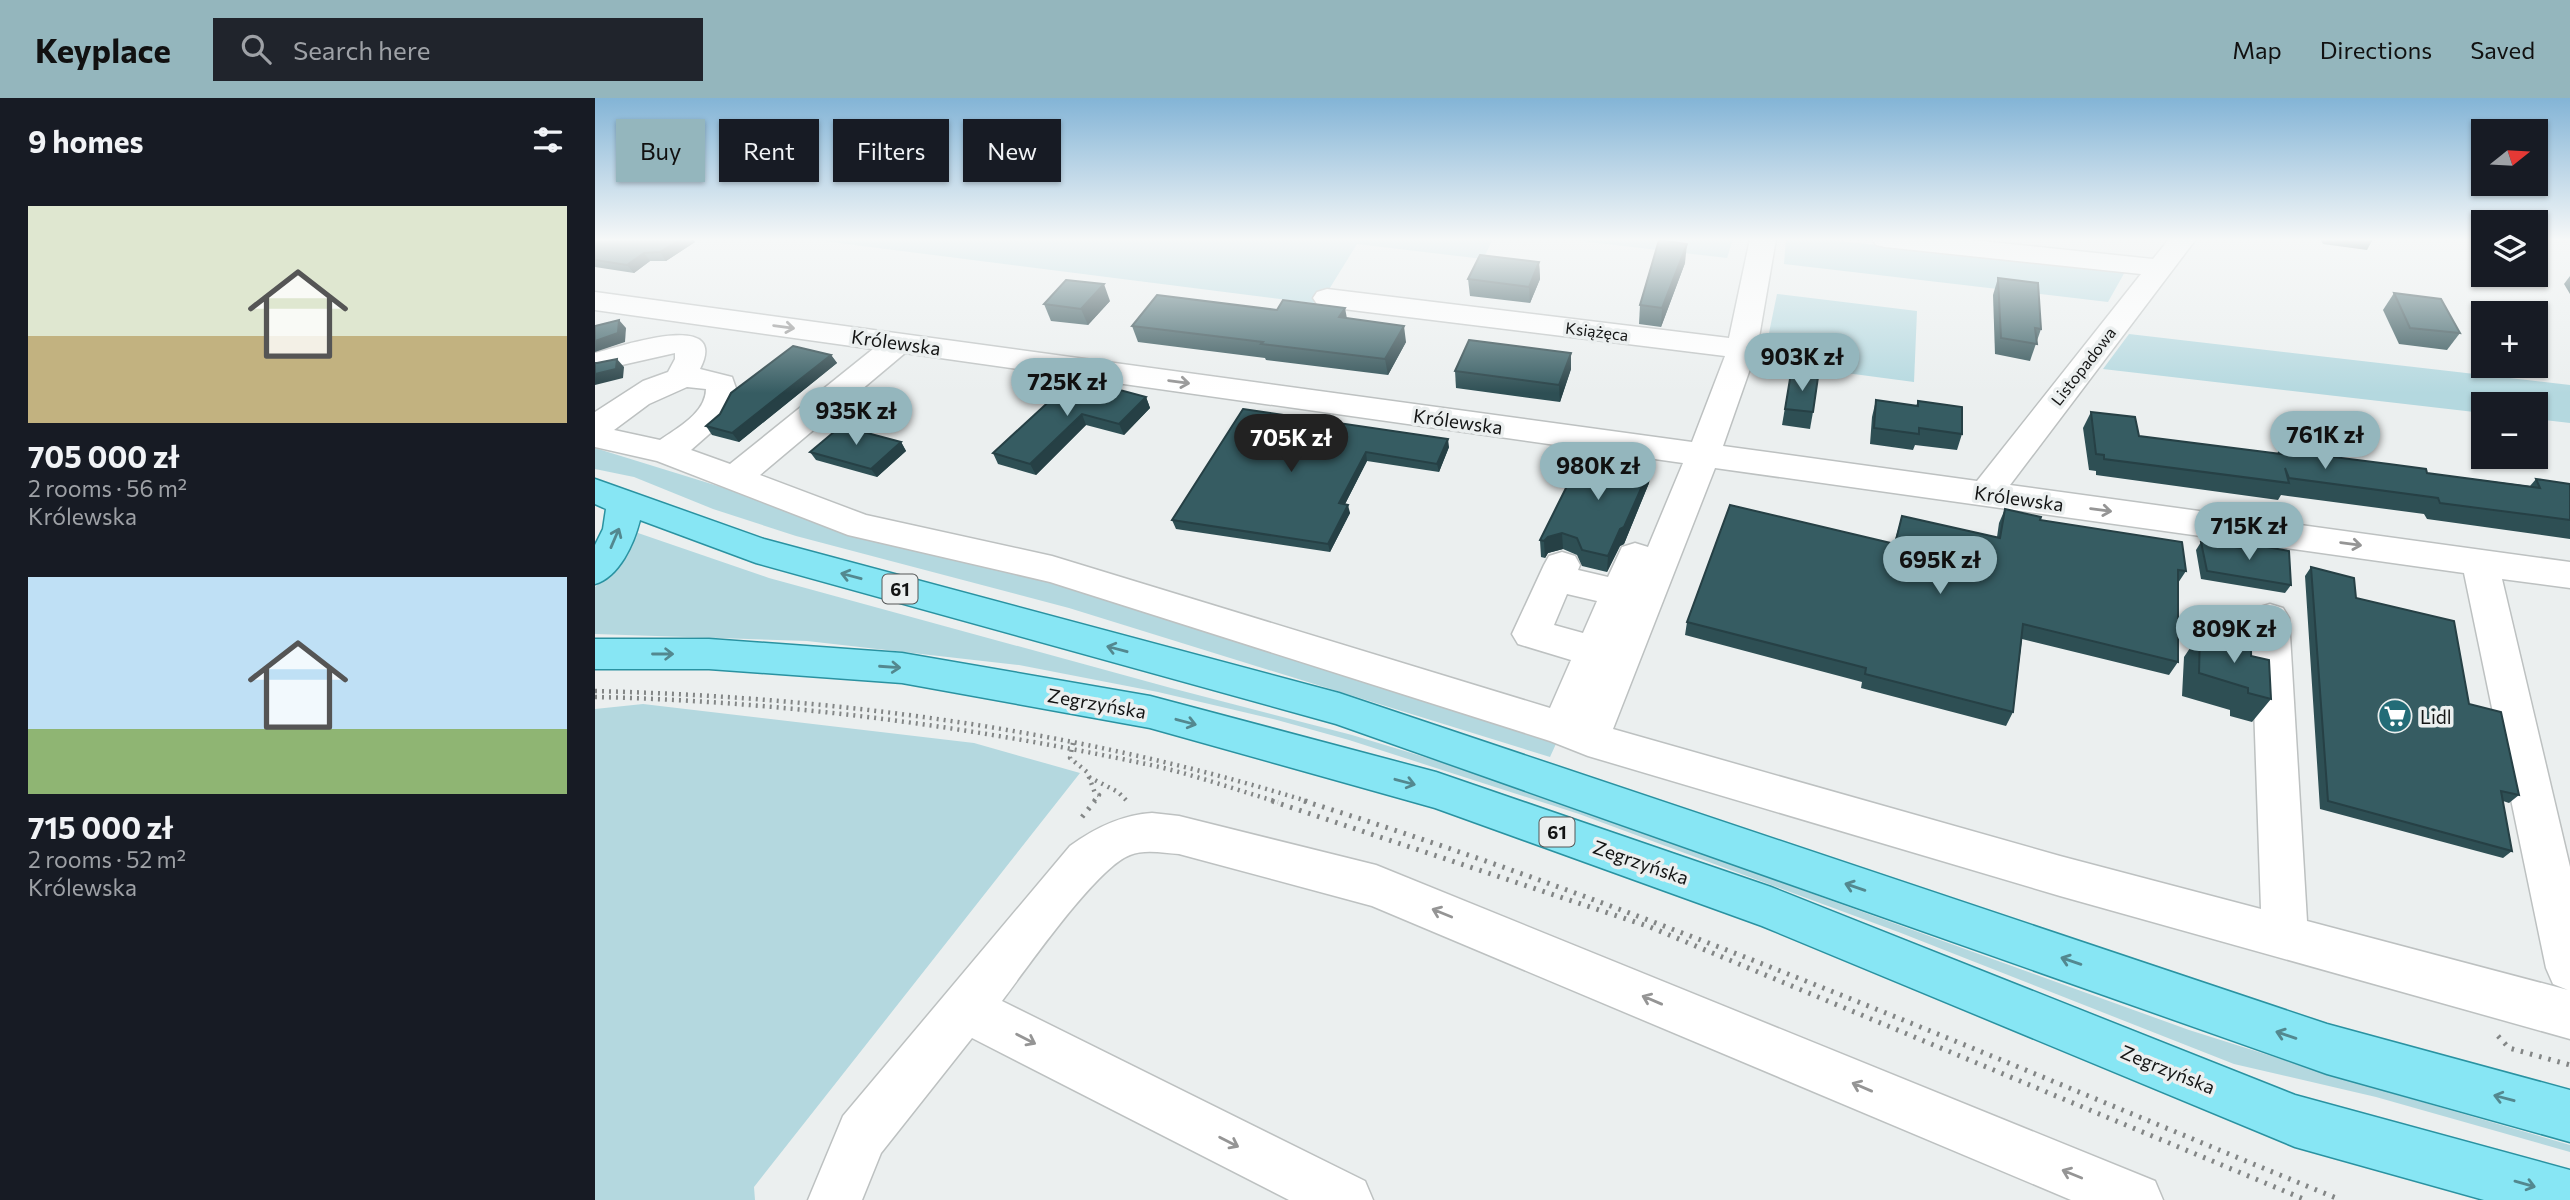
<!DOCTYPE html>
<html lang="en">
<head>
<meta charset="utf-8">
<style>
	:root { --surface:#171b24; --page:#20242c; --text:#f1f3f6; --muted:#9ea1a6; --accent:#94b6bd }
	body { margin:0; font-family:Commissioner,sans-serif; background:var(--page); color:var(--text); height:100vh; display:flex; flex-direction:column; font-size:26px; white-space:nowrap }
	* { box-sizing:border-box; margin:0 }
	p { font-size:23px; color:var(--muted) }
	.icon { flex:none; width:38px; height:38px; fill:none; stroke:currentColor; stroke-width:2; stroke-linecap:round; stroke-linejoin:round }
	.map { position:relative; flex:1; overflow:hidden }
	.drawer { display:flex; flex-direction:column; background:var(--surface); width:595px }
	.drawer>* { flex:none }
	.top-card { position:absolute; left:21px; top:21px; width:665px; height:63px; display:flex; gap:14px }
	.needle { width:46px; rotate:72deg }
	.controls { position:absolute; left:1876px; top:21px; display:grid; gap:14px }
	.controls a { display:grid; place-items:center; width:77px; height:77px; border-radius:0px; background:var(--surface); box-shadow:0 2px 5px #0004; font-size:35px }
	.price { position:absolute; translate:-50% -60px; padding:0 16px; border-radius:24px; background:var(--accent); color:#111; font-size:23px; line-height:46px; filter:drop-shadow(0 2px 4px #0008) }
	.price::after { content:''; position:absolute; left:50%; top:42px; width:21px; height:16px; margin-left:-10px; background:inherit; clip-path:polygon(0 0,100% 0,50% 100%) }
	.price.selected { background:#222; color:#fff }
	ul { padding:0; list-style:none }
	li { display:grid; align-content:center; gap:14px; height:371px; padding:0 28px }
	li span { display:grid; place-items:center; height:217px; border-radius:0px; color:#555 }
	li>.icon { margin-inline-start:auto }
	span .icon { width:126px; height:126px; fill:#fffc; stroke-width:1 }
	li b { font-size:30px }
	h2 { display:flex; justify-content:space-between; align-items:center; height:84px; padding:0 28px; font-size:30px }
	.pill { padding:0 24px; border-radius:0px; background:var(--surface); box-shadow:0 2px 5px #0004; font-size:24px; line-height:63px }
	.pill.selected { background:var(--accent); color:#111 }
	header { display:flex; align-items:center; gap:42px; box-sizing:border-box; height:98px; padding:0 35px; background:var(--accent); color:#111 }
	header strong { font-size:33px }
	nav { display:flex; gap:38px; margin-inline-start:auto; font-size:24px }
	.search { width:490px; height:63px; background:var(--page); display:flex; align-items:center; gap:18px; box-sizing:border-box; padding:0 24px; border-radius:0px; color:var(--muted); font-size:26px }
	main { display:flex; flex:1; min-height:0 }
	.map>svg:first-child { display:block }
</style>
</head>
<body>
<header>
<strong>Keyplace</strong>
<div class="search"><svg class="icon" aria-label="search" viewBox="0 0 24 24"><circle cx="10" cy="10" r="6"/><path d="M15 15l6 6"/></svg>Search here</div>
<nav><a>Map</a><a>Directions</a><a>Saved</a></nav>
</header>
<main>
<section class="drawer">
<h2>9 homes<svg class="icon" aria-label="filters" viewBox="0 0 24 24"><path d="M4 7h16M4 17h16"/><circle cx="9" cy="7" r="2"/><circle cx="15" cy="17" r="2"/></svg></h2>
<ul>
<li><span style="background:linear-gradient(#dfe7d0 60%,#c2b280 0)"><svg class="icon" aria-label="home" viewBox="0 0 24 24"><path d="M3 11l9-7 9 7M6 9v11h12V9"/></svg></span><div><b>705 000 zł</b><p>2 rooms · 56 m²</p><p>Królewska</p></div></li>
<li><span style="background:linear-gradient(#bfe0f5 70%,#8fb573 0)"><svg class="icon" aria-label="home" viewBox="0 0 24 24"><path d="M3 11l9-7 9 7M6 9v11h12V9"/></svg></span><div><b>715 000 zł</b><p>2 rooms · 52 m²</p><p>Królewska</p></div></li>
</ul>
</section>
<div class="map">
<svg width="1975" height="1102" viewBox="0 0 1975 1102">
	<rect width="100%" height="100%" fill="#ebefef"/>
	<g fill="#b4d8df">
		<path d="M212,141h686l-10,20 -126,-15 -37,60z"/>
		<path d="M968,141h170l-6,19z"/>
		<path d="M1191,141h33l307,31 -18,32 -324,-38z"/>
		<path d="M1182,196l140,17 -3,71 -151,-20z"/>
		<path d="M1534,236l441,51v38l-34,-4v-15h-53v9l-380,-44z"/>
		<path d="M0,350l210,65 309,81 446,141 -10,22 -481,-149 -273,-72 -83,-27 -79,-32 -39,-8z"/>
		<path d="M43,435l131,45 402,110 181,47 135,41 702,254 178,56 203,59v7l-194,-55 -142,-33 -333,-131 -322,-119 -230,-74 -72,-20 -119,-28 -139,-27 -212,-24 -212,-7v-47l12,-12 25,-40z"/>
		<path d="M48,606l331,39 106,30 -326,414 1,13h-160v-491z"/>
	</g>
	<g fill="none" stroke-linecap="round" stroke-linejoin="round">
		<g stroke="#bdc1c1" stroke-width="3">
			<g id="minor">
				<path d="M1155,141h26l-19,110 -34,97 254,35 164,-207 -256,-27 -9,-2 -4,-6h90l191,20 16,-20h27l-186,246 560,77v26l-68,-9 68,288v172l-510,-143 -472,-140 -38,-15 -500,-159 -202,-47 -191,-74 -62,-14v-35l48,-31 25,-9 7,-13v-6l-71,16 -9,-2v-14c23,-6 136,-45 105,16l32,8 6,17 -14,27 -33,29 39,14 143,-115 -278,-39v-18l1097,150 33,-86 -398,-49 -10,-3 -4,-6 4,-6 10,-3 402,49zM310,255l778,110 -35,84 -13,-4 -13,4 -14,30 -30,-7 2,-5 -5,-9 -13,-4 -13,4 -5,9 -32,69 6,10 53,16 -21,48 -498,-152 -186,-41 -106,-40zM92,289l19,2c0,24 -29,39 -46,51l-46,-10 35,-26zM1120,370l749,105 82,395 7,16 15,6 -261,-69 -18,-303 -6,-10 -13,-4 -13,4 -6,10 10,291 -201,-53 -447,-127zM972,496l30,7 -14,32 -29,-8z"/>
				<path d="M557,715l27,3 197,49 779,316 8,19h-92l-699,-294 -193,-52c-15,-1 -34,-5 -49,1 -33,12 -103,113 -128,146l363,180 8,19h-84l-317,-162 -91,115 -19,47h-54l35,-84 227,-270c25,-18 51,-31 82,-33z"/>
			</g>
		</g>
		<g stroke="#2a92a1" stroke-width="3">
			<g id="major">
				<path d="M0,381l169,60 575,154 988,331 243,66v52l-243,-68 -991,-350 -580,-161 -116,-43c-6,24 -21,57 -45,64v-39l8,-16 3,-20 -11,-5z"/>
				<path d="M0,541h114l193,14 248,43 286,76 335,115 524,208 275,75v30h-86l-189,-53 -533,-221 -327,-118 -285,-80 -248,-45 -193,-14h-114z"/>
			</g>
		</g>
		<g stroke="#838686" stroke-width="4.5" stroke-dasharray="2 5" stroke-linecap="butt">
			<path d="M0,593c242,6 483,39 715,111"/>
			<path d="M0,599c183,4 367,28 546,66 46,9 92,26 137,39"/>
			<path d="M478,645l-3,15 17,14 8,21 4,2 -6,7"/>
			<path d="M494,679l29,15 8,8"/>
		</g>
		<g stroke="#838686" stroke-width="5" stroke-dasharray="2.5 7" stroke-linecap="butt">
			<path d="M677,703l378,126 656,273"/>
			<path d="M709,703c354,110 694,259 1037,399"/>
			<path d="M487,719l13,-16"/>
			<path d="M1903,938l11,12 61,17"/>
		</g>
		<use href="#minor" fill="#fff" fill-rule="evenodd"/>
		<use href="#major" fill="#87e6f4" fill-rule="evenodd"/>
	</g>
	<g fill="#2e4f54">
		<path d="M0,141h98l2,3 -29,19h-16l-16,12 -39,-6z"/>
		<path d="M1725,141h53l-6,11 -44,-6z"/>
		<path d="M944,164l1,17 -10,24 -60,-7 -2,-17z"/>
		<path d="M1090,165l-24,64 -22,-3 1,-19z"/>
		<path d="M1975,178v18l-6,-10z"/>
		<path d="M1403,180l43,51 -11,32 -35,-7 -2,-59z"/>
		<path d="M1799,195l66,40 -13,17 -48,-6 -16,-34z"/>
		<path d="M515,203l-22,24 -37,-4 -7,-17z"/>
		<path d="M752,220l59,24 -18,33 -122,-15 -1,-2 -127,-16 -6,-16z"/>
		<path d="M236,257l6,8 -98,79 -27,-7 -6,-9z"/>
		<path d="M976,271l-11,33 -104,-14 -1,-17z"/>
		<path d="M1196,275l22,39 -3,17 -28,-4z"/>
		<path d="M510,293l41,6 4,11 -26,27 -38,-10 -50,50 -38,-11 -5,-11z"/>
		<path d="M1281,302l40,6 2,-5 44,33 -5,16 -42,-5 -2,5 -43,-6 2,-27z"/>
		<path d="M648,311l206,38 -10,25 -72,-11 -22,43 5,9 -20,39 -154,-23 -4,-9z"/>
		<path d="M1496,314l48,24 138,18 2,-4 148,23 103,13 6,-7 34,5v55l-143,-20 -3,-5 -143,-19 -3,5 -182,-25v-4l-7,-1 -6,-42z"/>
		<path d="M306,344l5,9 -29,26 -61,-17 -6,-8z"/>
		<path d="M1056,368l-2,17 -25,61 -4,2 -13,26 -25,-6 -5,-11 -14,-6 -15,4 -3,5 -4,-1 -1,-17z"/>
		<path d="M1410,411l181,62 -8,12v79l-9,13 -147,-36 -9,73 -7,14 -145,-38 1,-6 -177,-47 2,-13 207,-79 8,-27 95,21 2,-14z"/>
		<path d="M1606,444l45,7 3,-5 42,41 -6,8 -84,-14 -5,-29z"/>
		<path d="M1716,469l45,31 113,106 50,91 -10,8 -6,-2 9,50 -9,7 -183,-49 -15,-233z"/>
		<path d="M1605,535l51,23 20,43 -19,23 -22,-6v-6l-48,-14 2,-39z"/>
	</g>
	<g fill="#264045">
		<path d="M86,141h12l2,3 -29,19 -6,-9z"/>
		<path d="M1092,146l-2,19 -24,64 1,-19z"/>
		<path d="M49,155l6,8 -16,12 -7,-8z"/>
		<path d="M944,164l1,17 -10,24 -1,-16z"/>
		<path d="M509,186l6,17 -22,24 -7,-16z"/>
		<path d="M750,210l3,16 -9,-7z"/>
		<path d="M24,222l7,8 -1,14 -30,10v-11z"/>
		<path d="M809,228l2,16 -18,33 -3,-16z"/>
		<path d="M976,255v16l-11,33 -1,-17z"/>
		<path d="M236,257l6,8 -98,79 -7,-9z"/>
		<path d="M22,261l7,8 -1,11 -28,7v-11z"/>
		<path d="M551,299l4,11 -26,27 -5,-11z"/>
		<path d="M487,316l4,11 -50,50 -6,-11z"/>
		<path d="M853,341l1,8 -10,25 -2,-8z"/>
		<path d="M306,344l5,9 -29,26 -6,-8z"/>
		<path d="M771,354l1,9 -26,51 -2,-9z"/>
		<path d="M1056,368l-2,17 -25,61 -4,2 -13,26 1,-16z"/>
		<path d="M753,407l2,8 -20,39 -2,-8z"/>
		<path d="M967,435l1,16 -15,4 -3,5 -1,-17 4,-4z"/>
	</g>
	<g fill="#365c62" stroke="#264045" stroke-width="2">
		<path d="M0,141h86l-21,13 -16,1 -17,12 -32,-5z"/>
		<path d="M1064,142l28,4 -25,64 -22,-3z"/>
		<path d="M885,157l59,7 -10,25 -61,-8z"/>
		<path d="M1403,180l40,5 3,46 -6,-1 2,16 -36,-6z"/>
		<path d="M471,182l38,4 -23,25 -37,-5z"/>
		<path d="M1799,195l47,6 19,34 -50,-5z"/>
		<path d="M562,197l120,15 6,-10 62,8 -6,9 65,9 -19,33 -124,-15 2,-2 -131,-16z"/>
		<path d="M24,222l-1,13 -23,8v-15z"/>
		<path d="M874,242l102,13 -12,32 -104,-14z"/>
		<path d="M198,248l38,9 -99,78 -26,-7 14,-12 11,-21z"/>
		<path d="M22,261l-1,10 -21,5v-11h2z"/>
		<path d="M1196,275l27,4 -5,35 -28,-3z"/>
		<path d="M475,284l35,9 4,-4 37,10 -27,27 -37,-10 -52,50 -37,-11z"/>
		<path d="M1281,302l42,6v-5l44,6v27l-43,-6v6l-45,-6z"/>
		<path d="M648,311l205,30 -11,25 -71,-12 -27,51 9,2 -20,39 -156,-24z"/>
		<path d="M1496,314l44,5 4,19 142,18 -2,-4 110,14 37,5 1,4 113,15 -4,-9 34,5v36l-130,-17 -2,-5 -149,-20 -4,-10 4,15 -185,-24v-4l-8,-1z"/>
		<path d="M246,328l60,16 -30,27 -61,-17z"/>
		<path d="M989,354l67,14 -27,61 -4,2 -12,27 -26,-6 -5,-12 -15,-5 -14,4 -4,4 -4,-1z"/>
		<path d="M1135,407l165,39 7,-28 98,22 5,-29 36,8 -1,3 142,22 4,29 -8,-1v92l-155,-38 -10,88 -148,-38 1,-6 -179,-46z"/>
		<path d="M1606,444l48,7v-5l40,7 2,34 -84,-14z"/>
		<path d="M1716,469l43,11 2,20 98,23 15,83 32,8 18,83 -18,-4 11,60 -184,-50z"/>
		<path d="M1605,535l51,13v10l18,4 2,39 -23,-6v-5l-49,-15z"/>
	</g>
	<defs><path id="oneway-shaft" d="M-6 0H5M1.5-3L5.5 0L1.5 3" fill="none" stroke-width="1.6" stroke-linecap="round" stroke-linejoin="round" transform="scale(1.75)"/></defs>
	<g stroke="#959595">
		<use href="#oneway-shaft" transform="translate(189 229) rotate(8)"/>
		<use href="#oneway-shaft" transform="translate(584 284) rotate(8)"/>
		<use href="#oneway-shaft" transform="translate(1506 412) rotate(8)"/>
		<use href="#oneway-shaft" transform="translate(1756 446) rotate(8)"/>
		<use href="#oneway-shaft" transform="translate(847 815) rotate(-158)"/>
		<use href="#oneway-shaft" transform="translate(1057 902) rotate(-157)"/>
		<use href="#oneway-shaft" transform="translate(431 941) rotate(27)"/>
		<use href="#oneway-shaft" transform="translate(1267 989) rotate(-157)"/>
		<use href="#oneway-shaft" transform="translate(634 1044) rotate(27)"/>
		<use href="#oneway-shaft" transform="translate(1477 1076) rotate(-158)"/>
	</g>
	<g stroke="#53888f">
		<use href="#oneway-shaft" transform="translate(20 440) rotate(-67)"/>
		<use href="#oneway-shaft" transform="translate(256 478) rotate(-165)"/>
		<use href="#oneway-shaft" transform="translate(522 551) rotate(-165)"/>
		<use href="#oneway-shaft" transform="translate(68 556)"/>
		<use href="#oneway-shaft" transform="translate(295 569) rotate(4)"/>
		<use href="#oneway-shaft" transform="translate(591 624) rotate(15)"/>
		<use href="#oneway-shaft" transform="translate(810 684) rotate(15)"/>
		<use href="#oneway-shaft" transform="translate(1260 789) rotate(-161)"/>
		<use href="#oneway-shaft" transform="translate(1476 863) rotate(-161)"/>
		<use href="#oneway-shaft" transform="translate(1691 937) rotate(-161)"/>
		<use href="#oneway-shaft" transform="translate(1909 1000) rotate(-165)"/>
		<use href="#oneway-shaft" transform="translate(1930 1086) rotate(16)"/>
	</g>
	<linearGradient id="sky" x2="0" y2="1"><stop stop-color="#83b4d6"/><stop offset="0.48" stop-color="#f6f8f8"/><stop offset="1" stop-color="#f6f8f8" stop-opacity="0"/></linearGradient>
	<rect width="1975" height="295" fill="url(#sky)"/>
	<defs>
		<g id="supermarket-disc" transform="scale(1.75)"><circle r="9.5" fill="#236c77" stroke="#ebefef"/><path d="M-6-5.5h2.5l.6 2H6L4.5 2H-2.5L-4.4-4H-6ZM-1.5 3.2a1.3 1.3 0 1 0 .1 0ZM3 3.2a1.3 1.3 0 1 0 .1 0Z" fill="#fff"/></g>
	</defs>
	<g fill-rule="evenodd">
		<use href="#supermarket-disc" x="1800" y="618"/>
	</g>
	<g text-anchor="middle" dominant-baseline="central" stroke-width="7" stroke-linejoin="round" paint-order="stroke">
		<g font-size="16" fill="#131414" stroke="#ebefef">
			<text transform="translate(1002 233) rotate(7)">Książęca</text>
			<text transform="translate(1488 268) rotate(-52)">Listopadowa</text>
		</g>
		<g fill="#ebefef" stroke="#545656" stroke-width="2">
			<rect x="287.5" y="476.5" width="35" height="29" rx="5"/>
			<rect x="944.5" y="719.5" width="35" height="29" rx="5"/>
		</g>
		<g font-size="18" font-weight="bold" fill="#131414">
			<text x="305" y="491">61</text>
			<text x="962" y="734">61</text>
		</g>
		<g font-size="19" fill="#131414" stroke="#ebefef">
			<text transform="translate(301 244) rotate(8)">Królewska</text>
			<text transform="translate(863 323) rotate(8)">Królewska</text>
			<text transform="translate(1424 400) rotate(8)">Królewska</text>
			<text transform="translate(502 605) rotate(10)">Zegrzyńska</text>
			<text transform="translate(1046 764) rotate(19)">Zegrzyńska</text>
			<text transform="translate(1573 971) rotate(22)">Zegrzyńska</text>
		</g>
		<g font-size="19" fill="#131414" stroke="#ebefef" text-anchor="start">
			<text x="1825" y="618">Lidl</text>
		</g>
	</g>
</svg>
<div class="controls">
<a><svg class="needle" viewBox="-14 -14 28 28"><path d="M0-13l5 13h-10z" fill="#e53935"/><path d="M0 13l5-13h-10z" fill="#9ea1a6"/></svg></a>
<a><svg class="icon" aria-label="layers" viewBox="0 0 24 24"><path d="M12 4l9 5-9 5-9-5zM3 14l9 5 9-5"/></svg></a>
<a>+</a>
<a>−</a>
</div>
<b class="price" style="left:1207px;top:295px">903K zł</b>
<b class="price" style="left:472px;top:320px">725K zł</b>
<b class="price" style="left:261px;top:349px">935K zł</b>
<b class="price" style="left:1730px;top:373px">761K zł</b>
<b class="price selected" style="left:696px;top:376px">705K zł</b>
<b class="price" style="left:1003px;top:404px">980K zł</b>
<b class="price" style="left:1654px;top:464px">715K zł</b>
<b class="price" style="left:1345px;top:498px">695K zł</b>
<b class="price" style="left:1639px;top:567px">809K zł</b>
<div class="top-card">
<a class="pill selected">Buy</a>
<a class="pill">Rent</a>
<a class="pill">Filters</a>
<a class="pill">New</a>
</div>
</div>
</main>
</body>
</html>
